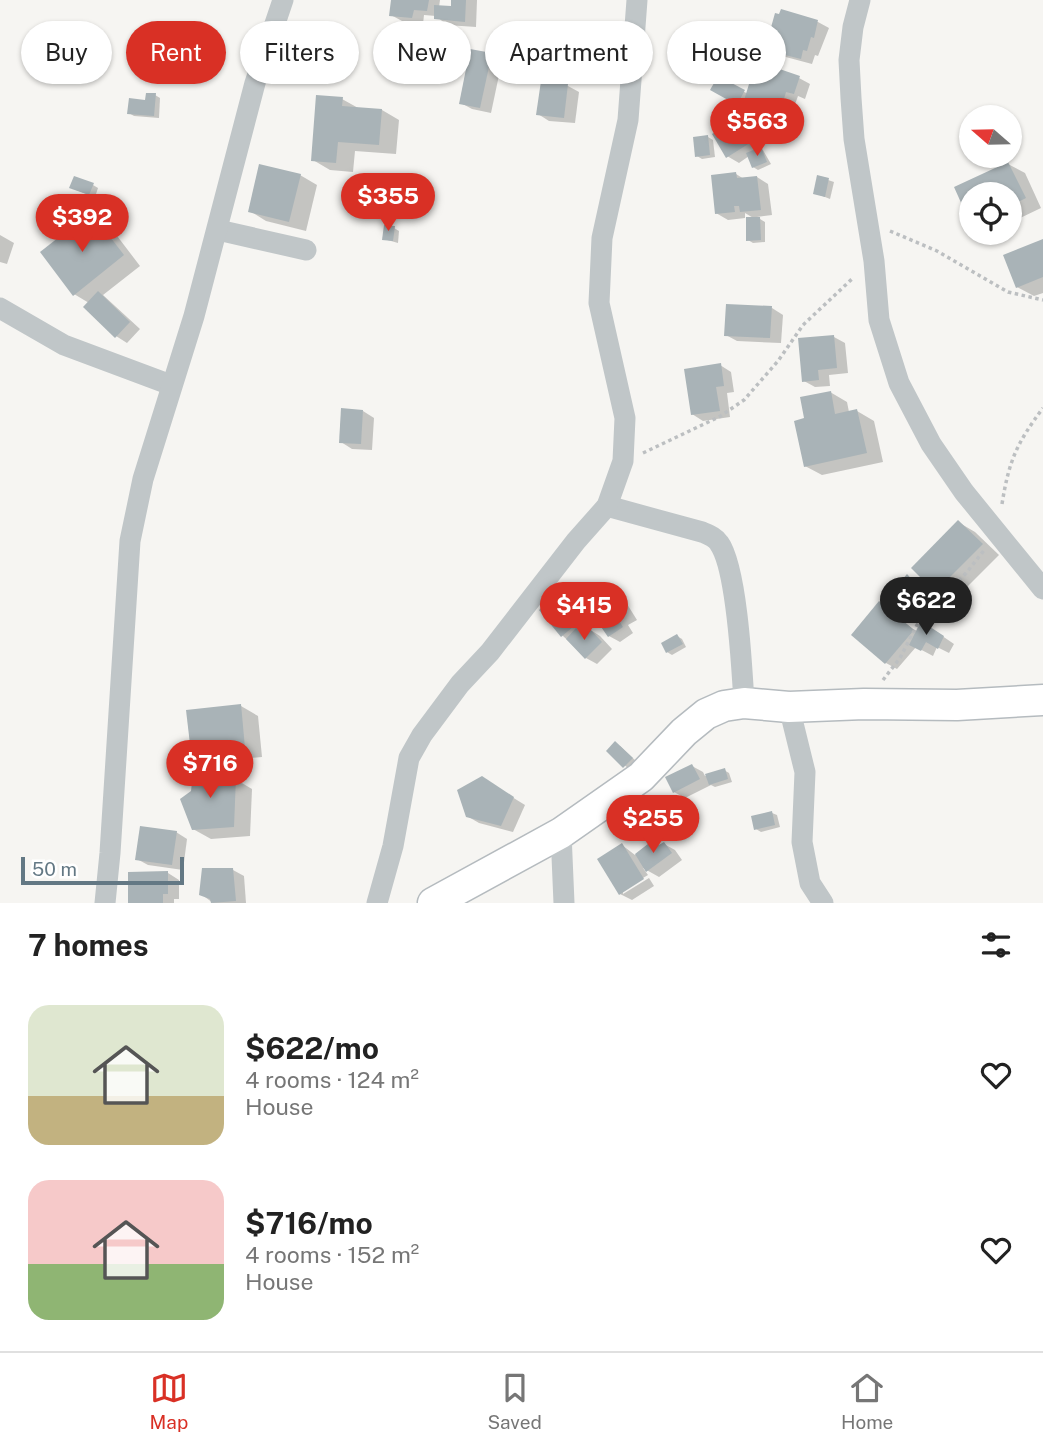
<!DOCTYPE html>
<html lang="en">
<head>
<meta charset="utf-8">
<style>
	:root { --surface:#fff; --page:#f6f6f6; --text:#222; --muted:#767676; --line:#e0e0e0; --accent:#d93025 }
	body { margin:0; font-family:"Public Sans",sans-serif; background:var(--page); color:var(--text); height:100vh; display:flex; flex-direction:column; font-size:26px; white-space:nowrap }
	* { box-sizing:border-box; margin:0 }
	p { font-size:23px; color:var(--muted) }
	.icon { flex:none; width:38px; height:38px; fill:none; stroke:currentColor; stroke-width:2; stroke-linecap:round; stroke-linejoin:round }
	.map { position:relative; height:903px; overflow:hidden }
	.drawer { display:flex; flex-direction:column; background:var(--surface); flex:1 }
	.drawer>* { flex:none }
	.guide { position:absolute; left:21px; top:21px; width:1001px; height:63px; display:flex; gap:14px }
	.needle { width:46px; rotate:290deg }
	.tools { position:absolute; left:959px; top:105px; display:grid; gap:14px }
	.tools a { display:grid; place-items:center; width:63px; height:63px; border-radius:50%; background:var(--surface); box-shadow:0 2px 5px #0004; font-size:35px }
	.scale { position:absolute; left:21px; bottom:18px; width:163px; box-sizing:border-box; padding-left:7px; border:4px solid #637884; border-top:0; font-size:19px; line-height:24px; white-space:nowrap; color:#637884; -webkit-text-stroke:5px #fff; paint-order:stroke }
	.price { position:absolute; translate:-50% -60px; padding:0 16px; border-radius:24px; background:var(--accent); color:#fff; font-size:23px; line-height:46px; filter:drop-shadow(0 2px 4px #0008) }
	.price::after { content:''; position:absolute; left:50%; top:42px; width:21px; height:16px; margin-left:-10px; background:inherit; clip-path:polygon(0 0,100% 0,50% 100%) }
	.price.selected { background:#222; color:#fff }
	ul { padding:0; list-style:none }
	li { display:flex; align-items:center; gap:21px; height:175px; padding:0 28px }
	li span { display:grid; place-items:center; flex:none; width:196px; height:140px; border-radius:21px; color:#555 }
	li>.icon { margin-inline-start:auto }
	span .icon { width:84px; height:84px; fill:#fffc; stroke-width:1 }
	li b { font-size:30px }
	h2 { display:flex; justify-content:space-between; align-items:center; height:84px; padding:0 28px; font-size:30px }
	.tag { padding:0 24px; border-radius:32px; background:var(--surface); box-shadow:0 2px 5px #0004; font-size:24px; line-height:63px }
	.tag.selected { background:var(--accent); color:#fff }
	.dock { display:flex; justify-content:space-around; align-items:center; height:98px; border-top:2px solid var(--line); background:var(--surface); font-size:19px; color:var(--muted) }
	.dock a { display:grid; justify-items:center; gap:4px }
	.dock .selected { color:var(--accent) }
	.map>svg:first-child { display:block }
</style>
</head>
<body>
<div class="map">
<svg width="1043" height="903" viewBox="0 0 1043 903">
	<rect width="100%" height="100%" fill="#f6f5f2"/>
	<g fill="#0003">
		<path d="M393,0h47l-1,7 13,1 1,-8h24l-1,27 -29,-2 -11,-9 -12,-1 -1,9 -21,-3 -11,-6z"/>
		<path d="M782,11l36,11 11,6 -11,28 -3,-1 -3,9 -30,-8 -11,-6z"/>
		<path d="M491,55l11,6 -11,52 -19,-4 -11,-6z"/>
		<path d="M719,78l29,16 51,-16 11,6 -5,15 -7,-3 -6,17 -7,-2 -4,11 -26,-10 -42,-23z"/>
		<path d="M542,83l26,3 11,6 -4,31 -26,-2 -11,-7z"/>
		<path d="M155,95l5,3 -1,20 -25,-2 -5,-3z"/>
		<path d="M342,99l18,10 22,1 17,10 -3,34 -41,-3 -2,21 -23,-2 -17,-10z"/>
		<path d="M738,119l11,7 22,38 -13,6 -5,-3 -4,-11 -10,7 -12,-7z"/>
		<path d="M708,137l5,3 2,17 -13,2 -5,-3z"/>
		<path d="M1008,164l17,9 16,35 -31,15v-29h-39v27l-15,-33z"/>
		<path d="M736,174l8,5 13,-2 11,7 4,31 -15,2 8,5v20l-12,1 -5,-3 7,-21 -10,-6v5l-17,2 -12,-7z"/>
		<path d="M300,175l17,10 -11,46 -40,-10 -16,-10z"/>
		<path d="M819,177l15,5 -4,17 -15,-6z"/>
		<path d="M93,185l5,3 -3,9 -19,-7z"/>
		<path d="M91,214l17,10 32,42 -37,29 37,34 -13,14 -11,-7 -27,-33 -15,-9z"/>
		<path d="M394,228l5,3 -1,12 -14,-4z"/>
		<path d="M0,235l14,8 -7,21 -7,-2z"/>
		<path d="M1043,241v52l-9,3 -17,-9z"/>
		<path d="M772,308l11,7 -2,28 -44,-2 -11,-6z"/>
		<path d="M834,337l11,6 3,30 -19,2 1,11 -15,1 -11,-6z"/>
		<path d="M720,365l11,7 3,20 -7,1 3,24 -27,4 -11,-7z"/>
		<path d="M830,392l17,10 2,10 8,-1 17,10 9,41 -61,13 -17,-9 2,-46z"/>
		<path d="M363,411l11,7 -2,32 -20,-1 -11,-7z"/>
		<path d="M958,522l17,10 24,23 -46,46 -17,-10 -23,-23z"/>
		<path d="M907,576l28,27 -7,7 -5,-2z"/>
		<path d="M562,593l11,6 8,9 -11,8 14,18 5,-5 11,7 12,13 -15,15 -11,-6 -24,-23 -20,-25z"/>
		<path d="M602,596l9,5 5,-3 11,6 10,16 -9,5 5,8 -13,9 -11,-6z"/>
		<path d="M880,603l37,29 15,-3 22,15 -5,9 -12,-6 -4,9 -17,-9 -19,22 -11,-6 -33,-29z"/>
		<path d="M677,636l5,3 4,8 -14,8 -5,-3z"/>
		<path d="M241,706l17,10 4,41 -53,5 -17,-10z"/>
		<path d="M620,746l17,16 -8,7 -21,-18z"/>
		<path d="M692,766l11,6 2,4 19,-6 5,3 3,9 -17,5 -4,-2 -26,13 -11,-6z"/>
		<path d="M235,779l17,10 -2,47 -39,3 -18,-10z"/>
		<path d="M493,785l32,20 -12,27 -34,-9 -12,-7z"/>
		<path d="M772,813l5,2 3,12 -19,5 -5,-3z"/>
		<path d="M176,832l11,7 -4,31 -35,-5 -11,-6z"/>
		<path d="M653,842l7,4 4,-2 11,6 7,10 -23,17 -16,-9 5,7 -25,15v4l26,-16 5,8 -22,14 -12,-6 2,-49 13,10z"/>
		<path d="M233,870l11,6 2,27h-33l-12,-9z"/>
		<path d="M168,873l11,7v19h-5v4h-44z"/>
	</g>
	<g fill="#a9b3b7">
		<path d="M391,0h38l-2,11 -13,-1 -2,8 -23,-2z"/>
		<path d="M451,0h15l-1,22 -31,-3v-14l17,1z"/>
		<path d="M781,9l37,11 -4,18 -3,-1 -4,14 -4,-1 -2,9 -32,-8 6,-19 -5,-1 5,-18 4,1z"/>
		<path d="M470,49l22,4 -12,55 -21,-4z"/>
		<path d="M756,61l44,15 -6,18 -8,-2 -5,17 -8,-3 -3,11 -28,-10z"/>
		<path d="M718,76l27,14 -8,15 -27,-15z"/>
		<path d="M541,81l27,3 -4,34 -28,-3z"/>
		<path d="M146,93h10l-2,23 -27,-2 2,-16 16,2z"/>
		<path d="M316,95l27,2 -1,9 40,3 -3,36 -41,-3 -2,21 -25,-2z"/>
		<path d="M738,117l15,24 -27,17 -14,-24z"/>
		<path d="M708,135l2,20 -15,2 -2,-20z"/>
		<path d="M761,147l6,15 -15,6 -6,-15z"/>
		<path d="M1008,162l18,36 -16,8v-12h-39v31l-17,-38z"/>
		<path d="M259,164l42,10 -12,48 -41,-10z"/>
		<path d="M736,172l1,6 20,-2 4,34 -21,2 -1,-6h-5l1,6 -20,2 -4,-39z"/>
		<path d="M817,175l12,3 -4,19 -12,-3z"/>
		<path d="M74,176l20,7 -5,12 -20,-7z"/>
		<path d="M91,212l33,43 -51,41 -33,-44z"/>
		<path d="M746,217h14l1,23 -15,1z"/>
		<path d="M384,225l11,1 -2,15 -11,-1z"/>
		<path d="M1043,239v38l-27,11 -13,-33z"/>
		<path d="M98,291l32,31 -15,16 -32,-31z"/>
		<path d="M726,304l46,2 -2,32 -46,-2z"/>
		<path d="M834,335l3,33 -19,2 1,10 -17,2 -4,-44z"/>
		<path d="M721,363l3,23 -8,1 4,24 -29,4 -7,-46z"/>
		<path d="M831,391l4,23 22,-5 10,44 -63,14 -10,-46 10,-3 -4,-21z"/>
		<path d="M341,408l22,2 -2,34 -22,-1z"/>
		<path d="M958,520l25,24 -48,48 -24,-24z"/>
		<path d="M907,574l24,26 -9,9 -14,-14 4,-3 -11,-11z"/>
		<path d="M562,591l9,10 -11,8 14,17 -13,11 -22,-27z"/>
		<path d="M602,594l5,8 9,-6 11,17 -9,6 5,8 -15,10 -22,-32z"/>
		<path d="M879,601l35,29 -29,34 -34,-29z"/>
		<path d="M921,621l23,15 -6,13 -12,-7 -5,9 -12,-6z"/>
		<path d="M588,627l14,15 -17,17 -19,-20 10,-11 5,6z"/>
		<path d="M677,634l6,10 -17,9 -5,-10z"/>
		<path d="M241,704l4,44 -54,5 -5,-43z"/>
		<path d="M615,741l18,17 -10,10 -17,-17z"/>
		<path d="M692,764l8,15 -27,14 -8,-16z"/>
		<path d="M194,765l42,12 -2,50 -42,3 -12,-31 11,-8z"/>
		<path d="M725,768l3,11 -19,6 -4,-11z"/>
		<path d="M482,776l32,21 -13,29 -35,-9 -9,-27z"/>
		<path d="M772,811l3,14 -21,5 -3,-14z"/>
		<path d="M140,826l37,5 -5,34 -37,-5z"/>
		<path d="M653,840l4,6 7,-4 8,11 -26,19 -11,-18z"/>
		<path d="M622,843l22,36 -25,16 -22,-36z"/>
		<path d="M202,868h31l3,33 -25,2 -1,-4 -11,-4z"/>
		<path d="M168,871v23h-5v9h-35v-31z"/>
	</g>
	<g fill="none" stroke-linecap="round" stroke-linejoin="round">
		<g stroke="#b5bbbf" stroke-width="33">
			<path id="secondary" d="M433,903l128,-70 80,-56 43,-45 22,-18 18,-8 20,-3 45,4 75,-3 93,1 86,-5"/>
		</g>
		<g stroke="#bcbfc1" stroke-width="3.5" stroke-dasharray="3.5 3.5" stroke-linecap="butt">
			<path d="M890,231l47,20 71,41 35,8"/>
			<path d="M643,453l76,-36 25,-17 34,-39 25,-36 50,-47"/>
			<path d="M1002,504c7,-44 15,-61 41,-96"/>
			<path d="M883,680l17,-22 17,-33 50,-53 18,-23"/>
		</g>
		<g stroke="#c0c6c8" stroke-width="21">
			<path d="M860,0l-7,27 -4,33 2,38 3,41 20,122 5,59 20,63 32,61 33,48 79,97"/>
			<path d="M218,230l88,20"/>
			<path d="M0,308l64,37 107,40"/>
			<path d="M607,506l95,26c7,3 13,5 17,11 18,25 23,126 25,160"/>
			<path d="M789,707l16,65 -3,70 8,41 13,20"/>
			<path d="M561,833l3,70"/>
			<path d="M105,903l5,-50 20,-312 13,-62 51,-163 61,-233 28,-83"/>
			<path d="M377,903l16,-57 16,-88 13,-23 38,-51 30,-32 86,-111 31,-35 16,-45 2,-43 -26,-115 3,-65 26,-118 9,-120"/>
		</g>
		<use href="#secondary" stroke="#fff" stroke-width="30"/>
	</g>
</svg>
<div class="tools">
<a><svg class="needle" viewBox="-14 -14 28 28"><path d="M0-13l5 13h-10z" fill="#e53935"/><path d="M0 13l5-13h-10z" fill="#767676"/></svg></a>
<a><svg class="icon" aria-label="locate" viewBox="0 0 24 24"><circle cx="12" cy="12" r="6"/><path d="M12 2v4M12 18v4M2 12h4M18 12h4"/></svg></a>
</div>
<div class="scale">50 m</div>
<b class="price" style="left:757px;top:158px">$563</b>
<b class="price" style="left:388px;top:233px">$355</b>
<b class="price" style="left:82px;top:254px">$392</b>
<b class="price selected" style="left:926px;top:637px">$622</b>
<b class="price" style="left:584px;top:642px">$415</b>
<b class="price" style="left:210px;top:800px">$716</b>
<b class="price" style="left:653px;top:855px">$255</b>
<div class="guide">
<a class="tag">Buy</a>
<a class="tag selected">Rent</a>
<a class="tag">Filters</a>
<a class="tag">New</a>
<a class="tag">Apartment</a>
<a class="tag">House</a>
</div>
</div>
<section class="drawer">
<h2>7 homes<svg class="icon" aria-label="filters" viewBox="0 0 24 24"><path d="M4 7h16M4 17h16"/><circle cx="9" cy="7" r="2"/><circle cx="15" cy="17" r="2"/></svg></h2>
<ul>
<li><span style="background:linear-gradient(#dfe7d0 65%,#c2b280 0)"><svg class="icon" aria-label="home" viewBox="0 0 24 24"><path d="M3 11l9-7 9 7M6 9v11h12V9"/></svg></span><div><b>$622/mo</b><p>4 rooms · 124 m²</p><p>House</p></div><svg class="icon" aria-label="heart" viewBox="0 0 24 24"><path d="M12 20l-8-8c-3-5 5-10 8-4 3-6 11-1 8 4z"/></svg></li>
<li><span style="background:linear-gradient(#f6c9c9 60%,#8fb573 0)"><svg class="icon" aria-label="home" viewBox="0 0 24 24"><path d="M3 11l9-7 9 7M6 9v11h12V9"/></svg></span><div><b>$716/mo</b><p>4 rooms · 152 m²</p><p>House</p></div><svg class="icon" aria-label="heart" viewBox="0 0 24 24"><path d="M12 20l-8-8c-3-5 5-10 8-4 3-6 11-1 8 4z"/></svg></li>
</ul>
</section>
<nav class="dock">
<a class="selected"><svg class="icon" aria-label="map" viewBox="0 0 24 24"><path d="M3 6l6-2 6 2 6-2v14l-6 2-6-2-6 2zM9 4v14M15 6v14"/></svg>Map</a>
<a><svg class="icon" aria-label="saved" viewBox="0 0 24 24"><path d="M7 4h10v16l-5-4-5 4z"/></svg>Saved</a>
<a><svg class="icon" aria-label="home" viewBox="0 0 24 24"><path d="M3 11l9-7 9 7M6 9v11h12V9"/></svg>Home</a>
</nav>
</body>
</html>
